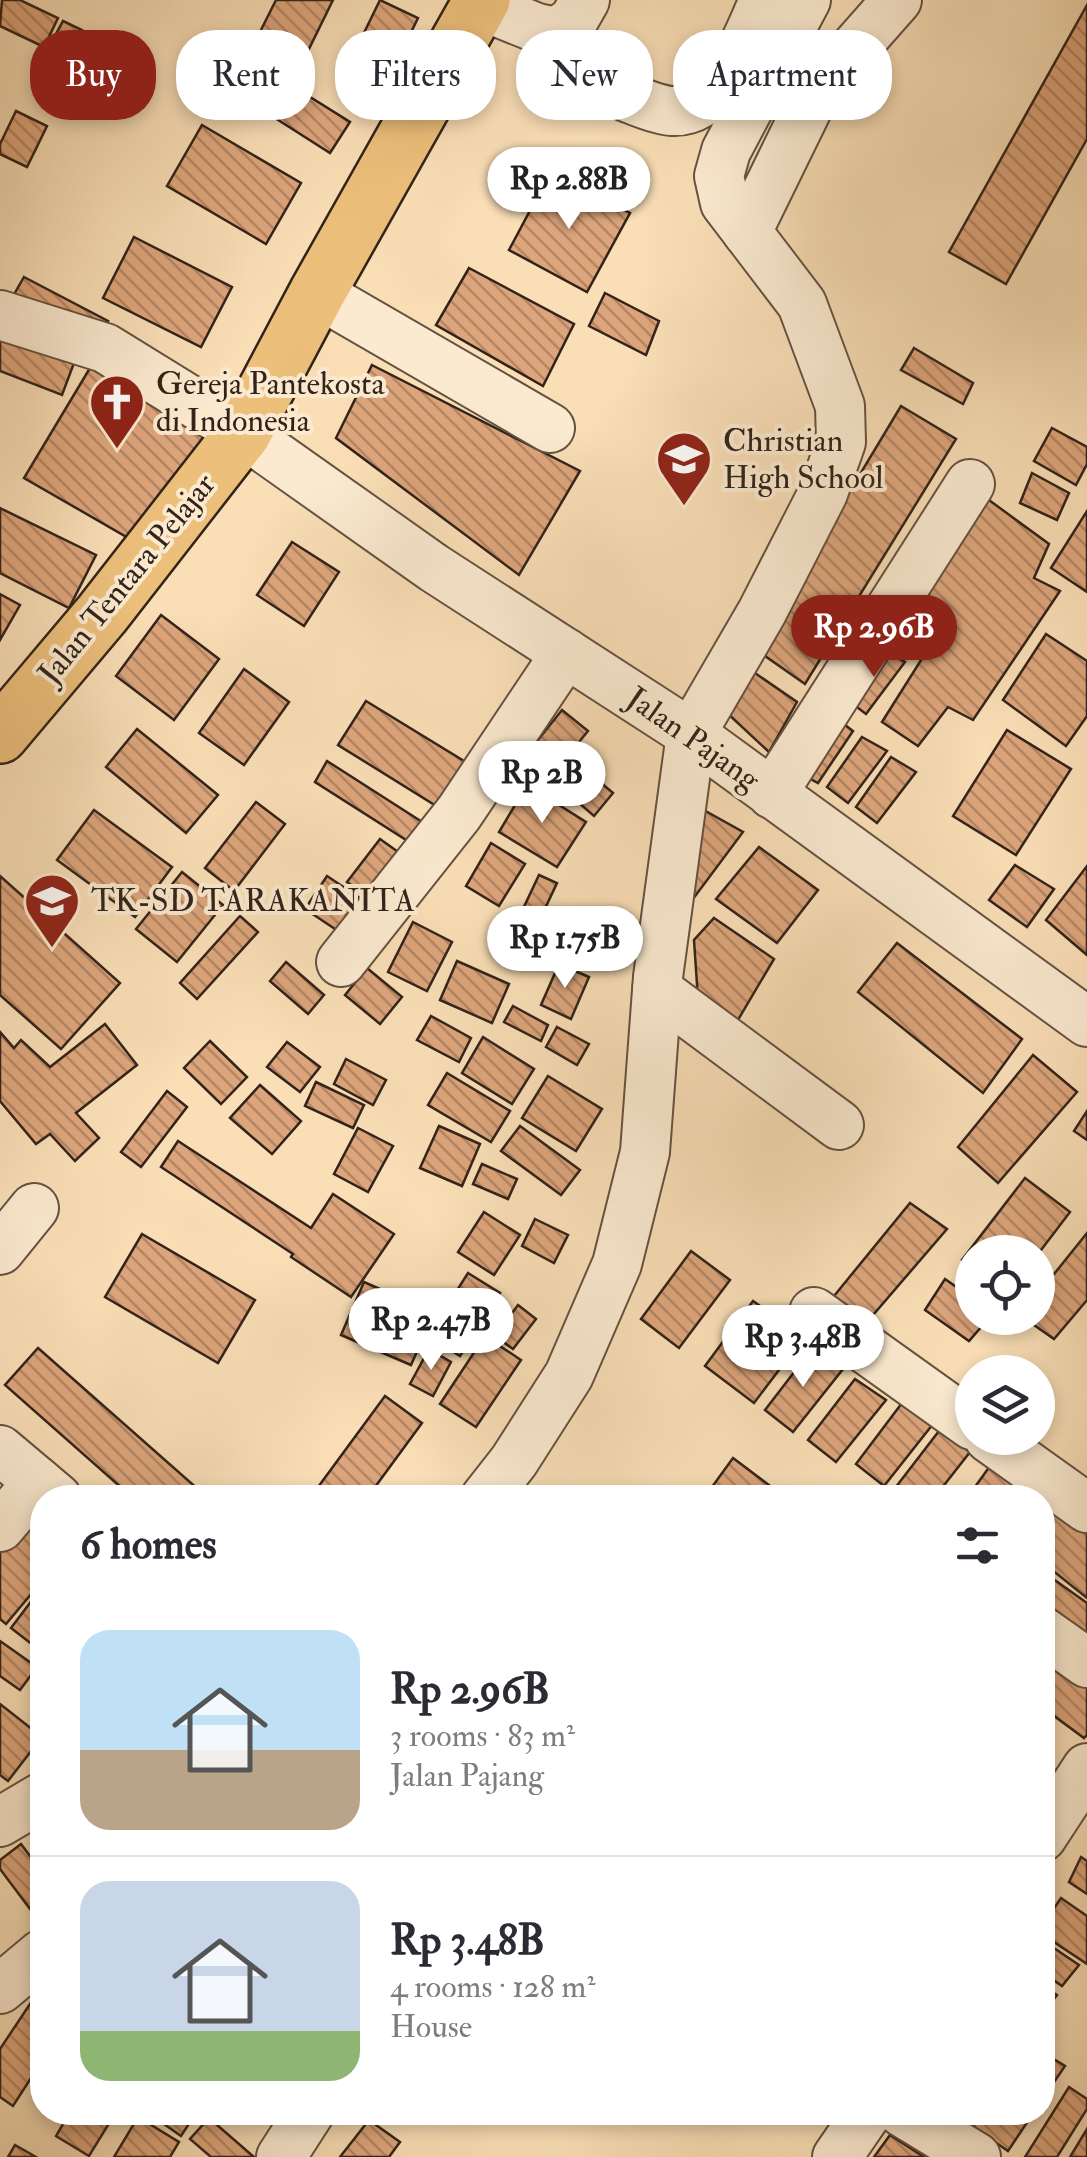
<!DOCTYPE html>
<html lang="en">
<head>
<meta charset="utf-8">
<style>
	:root { --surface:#fff; --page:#f2f2f3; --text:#2b2b33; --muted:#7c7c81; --line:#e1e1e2; --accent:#8f2418 }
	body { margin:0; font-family:"IM FELL Double Pica",serif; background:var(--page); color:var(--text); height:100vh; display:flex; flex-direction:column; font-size:38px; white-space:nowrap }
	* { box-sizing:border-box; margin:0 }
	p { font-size:32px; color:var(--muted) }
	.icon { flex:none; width:55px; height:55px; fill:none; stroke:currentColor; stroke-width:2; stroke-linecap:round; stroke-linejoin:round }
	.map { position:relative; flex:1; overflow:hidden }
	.details { position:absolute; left:30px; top:1485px; width:1025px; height:640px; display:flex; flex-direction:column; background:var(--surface); border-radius:40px; box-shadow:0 5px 15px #0003 }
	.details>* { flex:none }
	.top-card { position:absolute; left:30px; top:30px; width:1028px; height:90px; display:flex; gap:20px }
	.tools { position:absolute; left:955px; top:1235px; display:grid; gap:20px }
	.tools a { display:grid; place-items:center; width:100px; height:100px; border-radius:50%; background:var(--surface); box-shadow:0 5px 15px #0003; font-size:50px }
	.price { position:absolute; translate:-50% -85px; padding:0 22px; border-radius:35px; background:#fff; color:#222; font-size:32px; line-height:65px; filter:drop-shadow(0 2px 5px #0008) }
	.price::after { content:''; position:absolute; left:50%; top:60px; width:30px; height:22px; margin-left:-15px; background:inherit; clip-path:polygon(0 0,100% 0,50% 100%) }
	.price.on { background:var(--accent); color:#fff }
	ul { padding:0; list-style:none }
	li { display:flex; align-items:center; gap:30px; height:250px; padding:0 50px }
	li+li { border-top:2px solid var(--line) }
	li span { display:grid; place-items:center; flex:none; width:280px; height:200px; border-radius:30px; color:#555 }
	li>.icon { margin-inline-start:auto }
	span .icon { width:120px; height:120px; fill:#fffc; stroke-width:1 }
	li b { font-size:42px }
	h2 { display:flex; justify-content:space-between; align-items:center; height:120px; padding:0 50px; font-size:42px }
	.tag { padding:0 35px; border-radius:40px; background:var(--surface); box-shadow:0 5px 15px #0003; font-size:35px; line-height:90px }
	.tag.on { background:var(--accent); color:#fff }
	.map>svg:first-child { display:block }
</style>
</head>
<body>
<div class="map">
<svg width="1087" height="2157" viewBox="0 0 1087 2157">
	<defs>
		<pattern id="building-back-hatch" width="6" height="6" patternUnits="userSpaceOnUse" patternTransform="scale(2.5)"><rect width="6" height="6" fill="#dda57b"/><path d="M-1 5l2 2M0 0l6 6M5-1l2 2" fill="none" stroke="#b48664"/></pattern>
	</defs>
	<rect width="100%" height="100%" fill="#f9deb6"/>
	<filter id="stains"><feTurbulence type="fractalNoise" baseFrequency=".002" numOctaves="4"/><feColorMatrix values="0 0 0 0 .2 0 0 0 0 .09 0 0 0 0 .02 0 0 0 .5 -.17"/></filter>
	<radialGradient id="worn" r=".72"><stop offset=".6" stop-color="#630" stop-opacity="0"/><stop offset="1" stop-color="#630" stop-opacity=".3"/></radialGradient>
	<g fill="url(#building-back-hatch)" stroke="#32231a" stroke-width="2.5">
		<path d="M2,0h18l38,18 -14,29 -44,-21z"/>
		<path d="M276,0h57l-29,59 -46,-23z"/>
		<path d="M380,0l38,18 -38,77 -37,-19z"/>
		<path d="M1087,5v134l-81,145 -57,-32z"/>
		<path d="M63,21l19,9 -22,43 -20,-9z"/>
		<path d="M262,67l88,55 -20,31 -88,-56z"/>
		<path d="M16,111l31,15 -20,41 -27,-13v-10z"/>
		<path d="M202,125l99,58 -35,61 -99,-58z"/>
		<path d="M550,173l80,40 -43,79 -78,-42z"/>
		<path d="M134,237l98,50 -31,60 -98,-49z"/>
		<path d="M469,268l105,56 -31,62 -107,-61z"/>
		<path d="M24,277l84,44 -12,22 -84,-45z"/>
		<path d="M605,293l54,28 -13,34 -57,-29z"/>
		<path d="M0,325l77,30 -15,40 -62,-24z"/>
		<path d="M914,348l59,35 -10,21 -62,-34z"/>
		<path d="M93,363l119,61 -75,119 -113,-65z"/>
		<path d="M372,365l208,106 -61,104 -183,-137z"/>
		<path d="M901,406l55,33 -151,245 -50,-35z"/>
		<path d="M1052,428l35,19v17l-11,21 -42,-24z"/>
		<path d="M1032,473l37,20 -12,27 -37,-17z"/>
		<path d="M978,492l71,52 -15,34 26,13 -87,129 -25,-13 -30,39 -36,-24 41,-65 -32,-27z"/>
		<path d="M0,508l96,47 -27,53 -69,-35z"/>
		<path d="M1087,511v81l-36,-24z"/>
		<path d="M292,542l47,30 -35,54 -47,-31z"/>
		<path d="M0,594l20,11 -20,35z"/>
		<path d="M161,615l58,44 -45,61 -58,-44z"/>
		<path d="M1046,634l41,27v55l-21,30 -63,-46z"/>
		<path d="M880,648l25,14 -39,52 -21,-16z"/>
		<path d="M244,669l45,33 -45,63 -45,-32z"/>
		<path d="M752,671l45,31 -28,50 -43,-40z"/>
		<path d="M366,701l116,71 -28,45 -116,-72z"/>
		<path d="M562,710l26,21 -36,44 -26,-20z"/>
		<path d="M832,715l21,16 -35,52 -22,-12z"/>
		<path d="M137,729l81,66 -32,38 -80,-66z"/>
		<path d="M1007,730l64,39 -55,86 -63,-39z"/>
		<path d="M862,737l25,14 -39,52 -21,-16z"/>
		<path d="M891,757l25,15 -39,51 -21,-16z"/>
		<path d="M327,761l100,64 -13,20 -99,-63z"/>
		<path d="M575,761l38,32 -19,23 -38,-33z"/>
		<path d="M527,785l59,37 -29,45 -58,-35z"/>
		<path d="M256,802l29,22 -51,67 -29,-23z"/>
		<path d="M693,804l50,28 -56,75z"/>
		<path d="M94,810l78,57 -37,50 -78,-57z"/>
		<path d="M380,839l21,15 -33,43 -21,-15z"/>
		<path d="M491,843l34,21 -26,42 -33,-20z"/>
		<path d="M759,847l59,43 -41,53 -61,-44z"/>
		<path d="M1015,865l39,24 -27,38 -38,-27z"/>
		<path d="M1087,866v89l-41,-35z"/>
		<path d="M182,872l41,33 -46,57 -41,-33z"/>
		<path d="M539,875l18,8 -24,51 -18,-8z"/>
		<path d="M0,876l120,107 -59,66 -61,-54z"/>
		<path d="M327,876l39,26 -22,33 -39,-26z"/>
		<path d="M240,916l18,16 -61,67 -17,-16z"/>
		<path d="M714,918l60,41 -42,71 -33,-16 -5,-74z"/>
		<path d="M413,922l39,20 -25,49 -39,-19z"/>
		<path d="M897,943l125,96 -39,54 -125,-101z"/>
		<path d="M457,961l52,23 -17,39 -52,-23z"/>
		<path d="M286,962l38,33 -16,19 -38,-33z"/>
		<path d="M559,964l30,13 -18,42 -30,-14z"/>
		<path d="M367,968l35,29 -22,27 -35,-29z"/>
		<path d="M513,1006l35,19 -7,16 -37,-19z"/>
		<path d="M431,1016l40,22 -12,24 -42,-22z"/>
		<path d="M105,1024l32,41 -61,48 23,25 -24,23 -25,-27 -14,10 -36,-43v-69l14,16 7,-8 29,27z"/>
		<path d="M557,1027l32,17 -12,21 -31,-18z"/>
		<path d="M483,1037l51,32 -22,35 -50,-31z"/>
		<path d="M210,1041l37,36 -26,27 -37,-36z"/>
		<path d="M287,1042l33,25 -20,25 -33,-25z"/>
		<path d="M1033,1055l44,37 -79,91 -40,-36z"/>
		<path d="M346,1059l40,21 -13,25 -39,-21z"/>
		<path d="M447,1073l63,38 -19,31 -63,-37z"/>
		<path d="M548,1076l54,33 -26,42 -54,-33z"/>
		<path d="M316,1082l48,23 -11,23 -48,-22z"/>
		<path d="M260,1085l41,36 -29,33 -42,-36z"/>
		<path d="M167,1091l20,16 -46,60 -20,-15z"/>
		<path d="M1087,1111v29l-13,-9z"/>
		<path d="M439,1126l41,18 -18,42 -42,-18z"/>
		<path d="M520,1126l60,44 -19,25 -60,-44z"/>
		<path d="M358,1128l35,18 -25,46 -34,-18z"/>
		<path d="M178,1141l133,87 22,-34 61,40 -43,63 -60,-40 2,-3 -132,-87z"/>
		<path d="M482,1164l35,15 -9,20 -35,-15z"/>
		<path d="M1025,1178l45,34 -32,42 -66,-2v18l-10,-10z"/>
		<path d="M910,1203l37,26 -80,93 -33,-26z"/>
		<path d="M484,1212l36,23 -26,40 -36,-23z"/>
		<path d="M535,1219l33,16 -14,28 -32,-17z"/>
		<path d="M1087,1233v67l-33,39 -30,-21h14v-24z"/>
		<path d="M142,1234l113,66 -37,63 -113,-66z"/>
		<path d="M691,1251l39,29 -51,68 -38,-29z"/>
		<path d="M468,1273l32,20 -40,63 -32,-20z"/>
		<path d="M945,1279l27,19v20h17l-20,23 -44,-31z"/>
		<path d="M364,1282l70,31 -23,52 -70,-30z"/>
		<path d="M753,1301l51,36 -50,66 -49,-37z"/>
		<path d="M518,1305l18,14 -23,30 -18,-13z"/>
		<path d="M485,1336l36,24 -45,67 -36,-23z"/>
		<path d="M38,1348l170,150h-75l-128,-113z"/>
		<path d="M429,1349l22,13 -18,34 -23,-12z"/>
		<path d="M812,1349l31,20 -50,63 -28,-22z"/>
		<path d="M855,1379l31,21 -50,62 -28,-22z"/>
		<path d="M385,1396l37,27 -55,75h-57z"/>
		<path d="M902,1403l31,21 -49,62 -28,-22z"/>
		<path d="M939,1431l31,21 -36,46h-35l-7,-6z"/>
		<path d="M733,1458l53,40h-82z"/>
		<path d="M990,1466l31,22 -7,10h-47z"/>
		<path d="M1043,1498l44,34v66l-45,-36z"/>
		<path d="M23,1523l19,16v42l-36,43 -6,-5v-69z"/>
		<path d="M1042,1571l45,32v47l-45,-27z"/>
		<path d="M42,1587v65l-31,-24z"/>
		<path d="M1042,1635l45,33v67l-3,3 -42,-31z"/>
		<path d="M0,1641l37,26 -17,23 -20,-14z"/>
		<path d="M0,1704l42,33 -34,44 -8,-6z"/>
		<path d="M21,1844l21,28v53l-42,-56v-9z"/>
		<path d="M1081,1857l6,4v33l-18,-12z"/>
		<path d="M1061,1898l26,18v48l-45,-30v-8z"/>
		<path d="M1042,1940l37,25 -17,21 -20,-14z"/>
		<path d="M1042,1985l15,10 -15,19z"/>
		<path d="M30,2004l12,8v49l-29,45 -13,-9v-48z"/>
		<path d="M1042,2052l23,14 -23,34z"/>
		<path d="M1069,2087l18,12v10l-30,48h-32z"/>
		<path d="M70,2112h46l-27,44 -33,-20z"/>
		<path d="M147,2112h49v1l-15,23z"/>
		<path d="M982,2112h52l-26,39 -35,-24z"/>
		<path d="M138,2117l41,25 -9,15h-56z"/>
		<path d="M209,2118l45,39h-43l-21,-18z"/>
		<path d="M369,2120l31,22 -11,15h-49z"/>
		<path d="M1087,2129v28h-17z"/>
		<path d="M890,2135l34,22h-50z"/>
		<path d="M15,2145l21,12h-28z"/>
	</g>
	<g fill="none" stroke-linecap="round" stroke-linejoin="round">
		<g stroke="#645241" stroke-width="52">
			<g id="minor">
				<path d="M480,5l57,23 19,4 17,-11 12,-21"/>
				<path d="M626,97c14,5 31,13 46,14 49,3 76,-75 92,-111"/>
				<path d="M747,232l68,-139 82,-93"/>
				<path d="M317,293l233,135"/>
				<path d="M0,315l105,33 138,85 191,135 257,166 396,288"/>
				<path d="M772,794l198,-310"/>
				<path d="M341,962l118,-149 107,-160"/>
				<path d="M657,990l182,135"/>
				<path d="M0,1250l34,-42"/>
				<path d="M814,1312l158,113"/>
				<path d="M989,1438l98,70"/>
				<path d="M0,1450l57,48"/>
				<path d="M485,1498l29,-37 55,-86 48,-111 28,-112 13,-175 33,-243 71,-122 61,-119 18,-51 -1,-36 -38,-102 -77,-101 -6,-27 7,-25 80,-151"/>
				<path d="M0,1527l38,-45"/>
				<path d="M1042,1631l45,32"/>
				<path d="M0,1822l42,-25"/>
				<path d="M1042,1837l45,-69"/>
				<path d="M0,1989l42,-35"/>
				<path d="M902,2112l74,45"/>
				<path d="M281,2157l29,-45"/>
				<path d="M837,2157l31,-45"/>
			</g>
		</g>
		<g stroke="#32231a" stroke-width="60">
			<path id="major" d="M0,735l102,-121 141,-181 74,-140 165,-293"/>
		</g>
		<use href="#minor" stroke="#fbead0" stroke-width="48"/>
		<use href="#major" stroke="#ecbf7b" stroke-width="55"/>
	</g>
	<defs>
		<g id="church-pin" transform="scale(2.875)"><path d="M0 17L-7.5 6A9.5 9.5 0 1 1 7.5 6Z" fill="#8f2418" stroke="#fbead0"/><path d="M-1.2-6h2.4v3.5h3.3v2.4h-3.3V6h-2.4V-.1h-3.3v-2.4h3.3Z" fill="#fff"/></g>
		<g id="school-pin" transform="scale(2.875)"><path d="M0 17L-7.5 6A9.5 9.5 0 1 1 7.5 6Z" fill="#8f2418" stroke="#fbead0"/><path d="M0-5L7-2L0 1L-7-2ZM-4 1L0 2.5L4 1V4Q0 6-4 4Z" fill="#fff"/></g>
	</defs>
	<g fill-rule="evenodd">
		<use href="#church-pin" x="117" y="402"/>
		<use href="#school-pin" x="684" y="459"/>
		<use href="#school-pin" x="52" y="901"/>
	</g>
	<g text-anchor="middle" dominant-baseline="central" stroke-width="8" stroke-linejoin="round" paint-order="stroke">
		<g font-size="32" fill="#32231a" stroke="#fbead0" text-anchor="start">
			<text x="156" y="384">Gereja Pantekosta<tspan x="156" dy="37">di Indonesia</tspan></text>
			<text x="723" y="441">Christian<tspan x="723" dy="37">High School</tspan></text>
			<text x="91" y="901">TK-SD TARAKANITA</text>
		</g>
		<g font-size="32" fill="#32231a" stroke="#fbead0">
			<text transform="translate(127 579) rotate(-51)">Jalan Tentara Pelajar</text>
			<text transform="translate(693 739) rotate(35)">Jalan Pajang</text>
		</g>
	</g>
	<rect width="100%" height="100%" filter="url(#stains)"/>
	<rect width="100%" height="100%" fill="url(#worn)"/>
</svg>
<div class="tools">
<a><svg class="icon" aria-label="locate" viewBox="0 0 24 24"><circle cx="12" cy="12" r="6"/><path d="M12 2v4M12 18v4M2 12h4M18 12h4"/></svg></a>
<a><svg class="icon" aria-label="layers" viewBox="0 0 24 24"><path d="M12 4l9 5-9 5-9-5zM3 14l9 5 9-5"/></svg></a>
</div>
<b class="price" style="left:569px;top:232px">Rp 2.88B</b>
<b class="price on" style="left:874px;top:680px">Rp 2.96B</b>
<b class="price" style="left:542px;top:826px">Rp 2B</b>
<b class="price" style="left:565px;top:991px">Rp 1.75B</b>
<b class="price" style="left:431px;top:1373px">Rp 2.47B</b>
<b class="price" style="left:803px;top:1390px">Rp 3.48B</b>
<div class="top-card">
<a class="tag on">Buy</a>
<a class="tag">Rent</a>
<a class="tag">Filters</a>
<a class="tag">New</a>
<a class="tag">Apartment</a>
</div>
<section class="details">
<h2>6 homes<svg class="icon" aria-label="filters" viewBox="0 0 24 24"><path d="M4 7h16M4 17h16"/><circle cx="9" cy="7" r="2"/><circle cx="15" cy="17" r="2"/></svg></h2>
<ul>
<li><span style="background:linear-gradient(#bfe0f5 60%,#b9a48a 0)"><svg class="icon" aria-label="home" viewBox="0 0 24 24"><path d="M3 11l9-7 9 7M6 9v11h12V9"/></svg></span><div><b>Rp 2.96B</b><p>3 rooms · 83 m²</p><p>Jalan Pajang</p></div></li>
<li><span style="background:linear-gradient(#c9d6e8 75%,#8fb573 0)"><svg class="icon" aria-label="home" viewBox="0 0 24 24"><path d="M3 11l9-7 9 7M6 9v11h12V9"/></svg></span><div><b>Rp 3.48B</b><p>4 rooms · 128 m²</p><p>House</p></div></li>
</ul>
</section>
</div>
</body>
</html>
